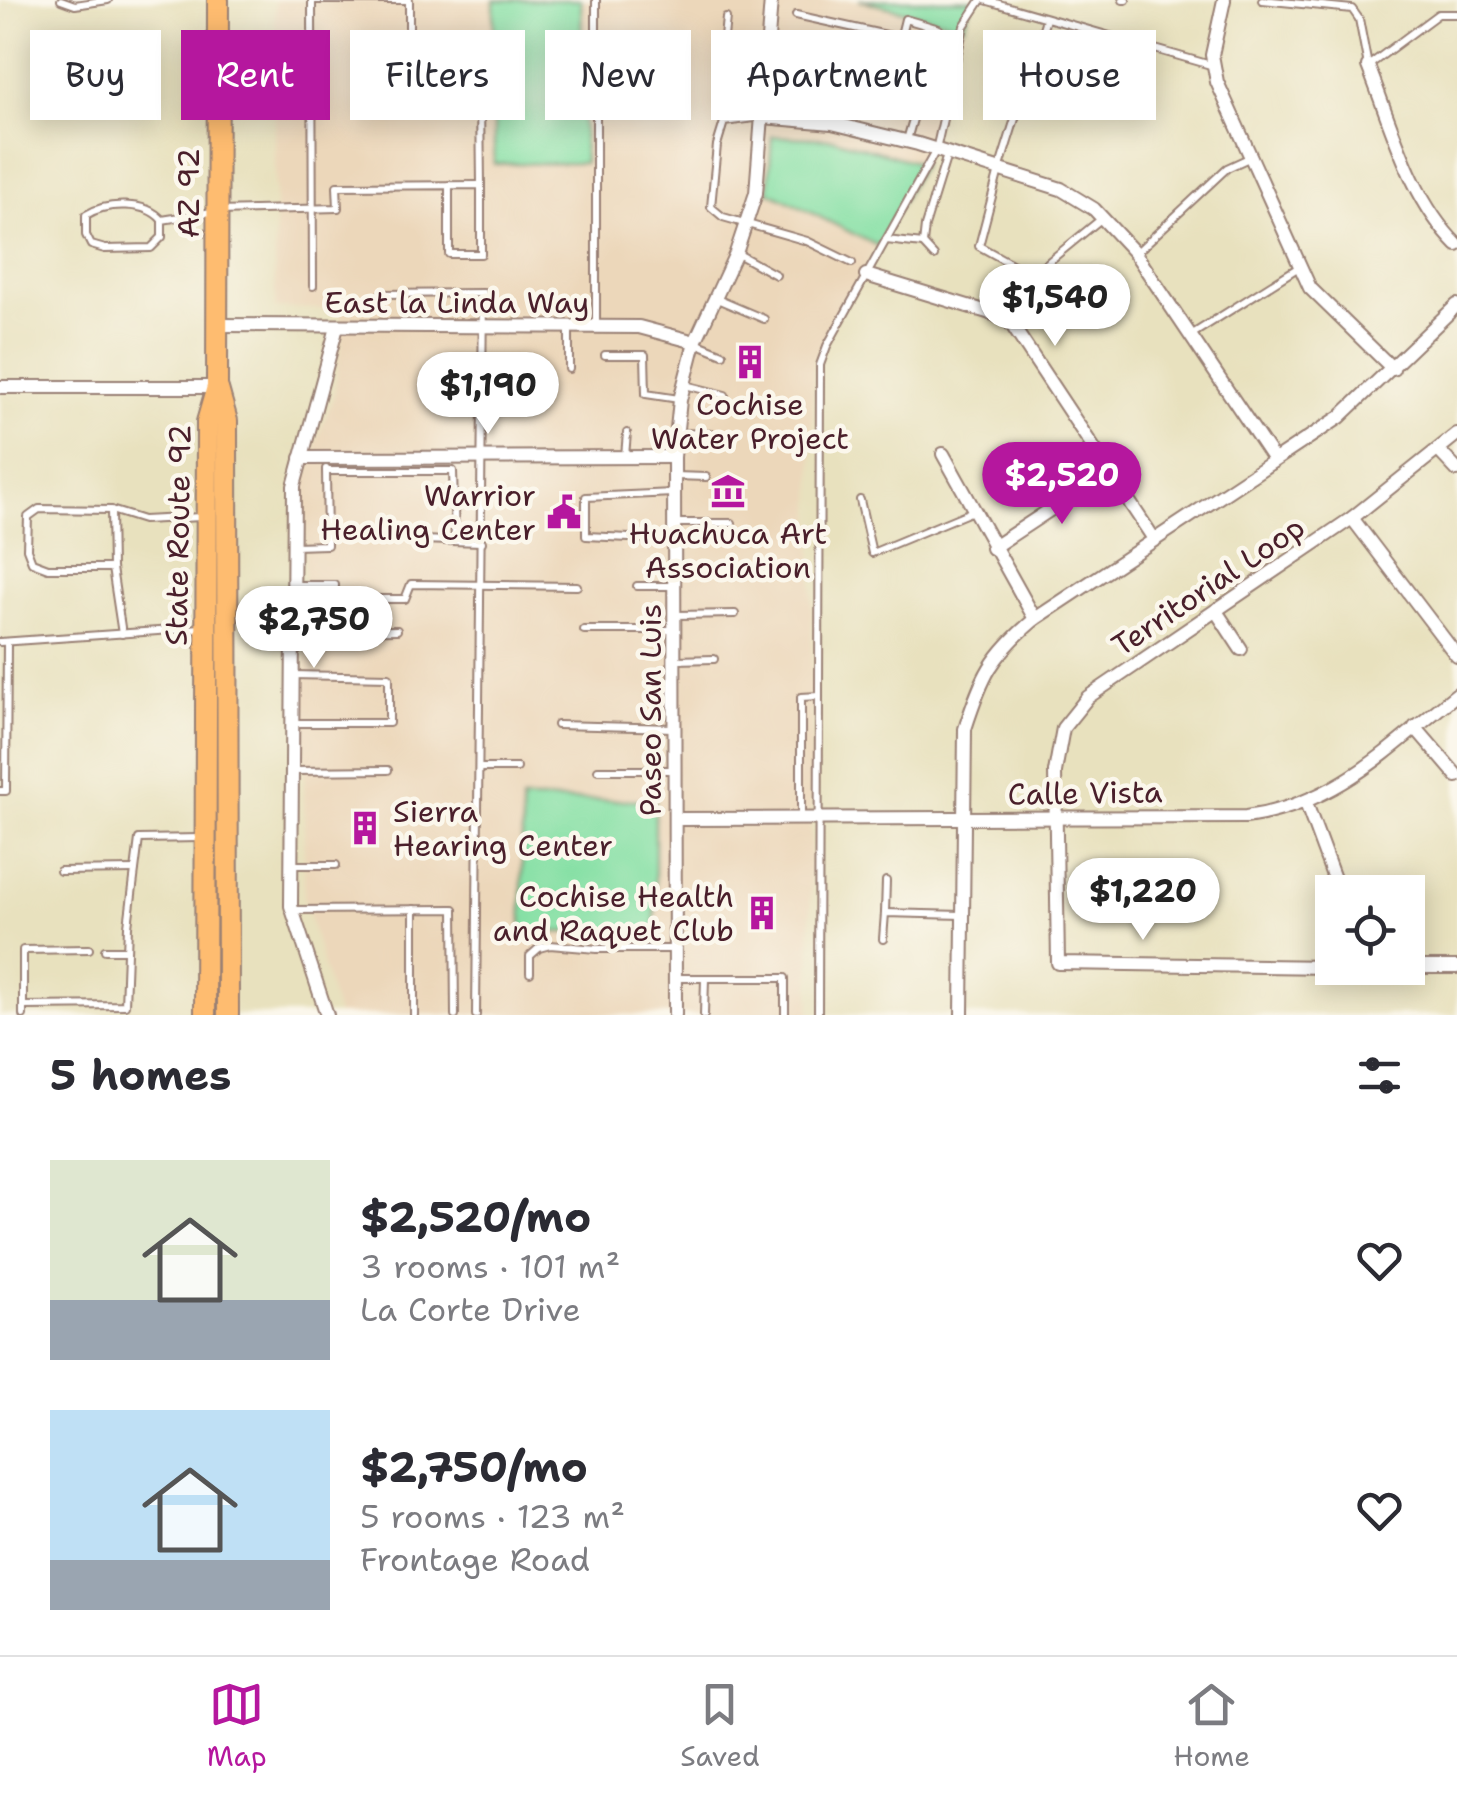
<!DOCTYPE html>
<html lang="en">
<head>
<meta charset="utf-8">
<style>
	:root { --surface:#fff; --page:#f7f7f7; --text:#2b2b33; --muted:#7c7c81; --line:#e1e1e2; --accent:#b5179e }
	body { margin:0; font-family:"Shantell Sans",sans-serif; background:var(--page); color:var(--text); height:100vh; display:flex; flex-direction:column; font-size:38px; white-space:nowrap }
	* { box-sizing:border-box; margin:0 }
	p { font-size:32px; color:var(--muted) }
	.icon { flex:none; width:55px; height:55px; fill:none; stroke:currentColor; stroke-width:2; stroke-linecap:round; stroke-linejoin:round }
	.map { position:relative; height:1015px; overflow:hidden }
	.panel { display:flex; flex-direction:column; background:var(--surface); flex:1 }
	.panel>* { flex:none }
	.guide { position:absolute; left:30px; top:30px; width:1398px; height:90px; display:flex; gap:20px }
	.fabs { position:absolute; left:1315px; top:875px; display:grid; gap:20px }
	.fabs a { display:grid; place-items:center; width:110px; height:110px; border-radius:0px; background:var(--surface); box-shadow:0 5px 25px #0003; font-size:50px }
	.price { position:absolute; translate:-50% -85px; padding:0 22px; border-radius:35px; background:#fff; color:#222; font-size:32px; line-height:65px; filter:drop-shadow(0 2px 5px #0008) }
	.price::after { content:''; position:absolute; left:50%; top:60px; width:30px; height:22px; margin-left:-15px; background:inherit; clip-path:polygon(0 0,100% 0,50% 100%) }
	.price.current { background:var(--accent); color:#fff }
	ul { padding:0; list-style:none }
	li { display:flex; align-items:center; gap:30px; height:250px; padding:0 50px }
	li span { display:grid; place-items:center; flex:none; width:280px; height:200px; border-radius:0px; color:#555 }
	li>.icon { margin-inline-start:auto }
	span .icon { width:120px; height:120px; fill:#fffc; stroke-width:1 }
	li b { font-size:42px }
	h2 { display:flex; justify-content:space-between; align-items:center; height:120px; padding:0 50px; font-size:42px }
	.tag { padding:0 35px; border-radius:0px; background:var(--surface); box-shadow:0 5px 25px #0003; font-size:35px; line-height:90px }
	.tag.current { background:var(--accent); color:#fff }
	.menu { display:flex; justify-content:space-around; align-items:center; height:140px; border-top:2px solid var(--line); background:var(--surface); font-size:28px; color:var(--muted) }
	.menu a { display:grid; justify-items:center; gap:5px }
	.menu .current { color:var(--accent) }
	.map>svg:first-child { display:block }
</style>
</head>
<body>
<div class="map">
<svg width="1457" height="1015" viewBox="0 0 1457 1015">
	<rect width="100%" height="100%" fill="#fbf7ec"/>
	<filter id="ink" filterUnits="userSpaceOnUse"><feTurbulence type="fractalNoise" baseFrequency=".01" numOctaves="2"/><feDisplacementMap in="SourceGraphic" scale="20" xChannelSelector="R" yChannelSelector="G"/><feConvolveMatrix kernelMatrix="1 2 1 2 8 2 1 2 1" color-interpolation-filters="sRGB"/></filter>
	<filter id="wash" filterUnits="userSpaceOnUse"><feTurbulence type="fractalNoise" baseFrequency=".0048" numOctaves="4" result="noise"/><feDisplacementMap in="SourceGraphic" scale="40" xChannelSelector="R" yChannelSelector="G"/><feGaussianBlur stdDeviation="2.25" result="paint"/><feColorMatrix in="noise" values="0 0 0 0 0 0 0 0 0 0 0 0 0 0 0 0 0 1.4 0 .05"/><feComposite in="paint" operator="in"/></filter>
	<g filter="url(#wash)">
		<rect width="100%" height="100%" fill="#e8e1be"/>
		<path fill="#ecd7ba" d="M275,0h697l-50,164 -109,197 -3,654h-473l-33,-117 1,-410 11,-46 18,-47 7,-51 -1,-35 -65,-1z"/>
		<g fill="#86e0a5" stroke="#688068" stroke-width="2.5">
			<path d="M494,0h87l3,163 -90,1z"/>
			<path d="M859,0h113l-8,26z"/>
			<path d="M772,136l62,3 88,25 -44,82 -110,-55z"/>
			<rect x="522" y="800" width="133" height="132"/>
		</g>
	</g>
	<g filter="url(#ink)">
		<g fill="none" stroke-linecap="round" stroke-linejoin="round">
			<g stroke="#998074" stroke-width="10">
				<g id="lane">
					<path d="M61,0l14,5 33,-5"/>
					<path d="M596,0v326"/>
					<path d="M985,0l229,66"/>
					<path d="M1123,0h3"/>
					<path d="M1262,0l90,9 7,10 9,47 70,-52h19"/>
					<path d="M796,15l104,23"/>
					<path d="M718,94l8,-76"/>
					<path d="M409,100l71,-1 1,86"/>
					<path d="M762,117l-38,5 -7,23 -6,62 12,10 84,24 45,22"/>
					<path d="M907,140l32,-111 -34,-10 -20,80 30,11"/>
					<path d="M162,220v17l-11,11 -46,1 -14,-4 -5,-10v-20c20,-13 60,-14 76,5l56,-9 120,-3 -1,-22 144,-1v69h-32v-69"/>
					<path d="M886,240l37,4"/>
					<path d="M1136,253l91,-85 24,-11"/>
					<path d="M738,254l38,21"/>
					<path d="M934,256l-11,-12 2,-18 22,-71"/>
					<path d="M1041,268l60,-49"/>
					<path d="M313,286l-1,-286h97v86"/>
					<path d="M381,294l102,-1 -7,722"/>
					<path d="M717,299l47,20"/>
					<path d="M994,314l23,-47 -38,-21 20,-76 47,-151"/>
					<path d="M569,329v40"/>
					<path d="M1191,335l108,-68"/>
					<path d="M696,343l27,11"/>
					<path d="M605,355h40l1,39 33,5"/>
					<path d="M685,385l40,10"/>
					<path d="M678,433l35,1"/>
					<path d="M625,456l2,-23"/>
					<path d="M326,471h127l2,70"/>
					<path d="M675,476l31,1"/>
					<path d="M860,500l12,53 101,-42"/>
					<path d="M111,510l1,58 10,66"/>
					<path d="M676,523h56"/>
					<path d="M420,540l62,2"/>
					<path d="M673,540l-87,-4v-39l87,-4"/>
					<path d="M294,546l33,-1 -1,-76"/>
					<path d="M112,568h-64l-16,-6 -5,-13 1,-32 11,-8 72,1 32,10 58,-3"/>
					<path d="M676,568h51"/>
					<path d="M294,585h41l-1,14h71l6,-15 166,2"/>
					<path d="M637,586h36"/>
					<path d="M676,615l59,-1"/>
					<path d="M584,630h89"/>
					<path d="M294,632l103,-2"/>
					<path d="M0,642l201,-14"/>
					<path d="M676,660l38,-1"/>
					<path d="M293,675l96,2v46h-96"/>
					<path d="M557,725l117,3"/>
					<path d="M479,768h38"/>
					<path d="M598,770h76"/>
					<path d="M293,771l95,-1"/>
					<path d="M0,791h6l1,-149"/>
					<path d="M801,818v-121l18,-1"/>
					<path d="M292,865h44"/>
					<path d="M60,871l75,-1"/>
					<path d="M414,909v106"/>
					<path d="M294,910l160,-1 1,106"/>
					<path d="M885,913l1,-32"/>
					<path d="M883,939l2,-26 77,2"/>
					<path d="M105,950h22"/>
					<path d="M530,973v-17l9,-8 11,-3 47,4h77"/>
					<path d="M676,978h109v37"/>
					<path d="M23,1006l102,-1 3,-79 11,-87 61,-1"/>
					<path d="M23,1015v-65l66,-1"/>
					<path d="M704,1015l1,-37"/>
					<path d="M818,1015l2,-650 7,-19 109,-196 28,-124 17,-26"/>
				</g>
			</g>
			<g stroke="#998074" stroke-width="16">
				<g id="street">
					<path d="M1224,0l-12,55 5,27 93,206 83,81"/>
					<path d="M1368,66c24,60 42,132 89,179"/>
					<path d="M763,117l69,6 86,21 143,45 33,20 41,44 139,207"/>
					<path d="M866,275l128,39 16,8 144,217"/>
					<path d="M218,325l421,2 56,15"/>
					<path d="M0,387h217"/>
					<path d="M1439,451l18,19"/>
					<path d="M943,454l92,165"/>
					<path d="M301,458l373,-1"/>
					<path d="M1352,518l105,138"/>
					<path d="M992,548l117,-77"/>
					<path d="M1216,611l25,38"/>
					<path d="M1415,727l42,49"/>
					<path d="M1306,803l33,89"/>
					<path d="M675,819l571,-2c91,-13 142,-68 211,-123"/>
					<path d="M1332,967l-274,-4 -3,-191 8,-44 25,-31 264,-179 105,-84"/>
					<path d="M1408,967h49"/>
					<path d="M327,1015l-36,-109 3,-420 43,-159"/>
					<path d="M675,1015l-1,-558 6,-57 15,-58 41,-89 20,-60 15,-193"/>
					<path d="M962,1015l3,-286c17,-53 26,-73 70,-110l305,-202 117,-112"/>
				</g>
			</g>
			<g stroke="#998074" stroke-width="24">
				<g id="primary">
					<path d="M218,389l9,32 1,594"/>
					<path d="M205,1015l2,-593 10,-35 1,-387"/>
				</g>
			</g>
			<use href="#lane" stroke="#fff" stroke-width="6"/>
			<use href="#street" stroke="#fff" stroke-width="12"/>
			<use href="#primary" stroke="#febc70" stroke-width="20"/>
		</g>
	</g>
	<defs>
		<g id="building-bare" transform="scale(2.7)"><path d="M-4-6H4V6H1V3H-1V6H-4ZM-2.5-4.3h1.7v1.8h-1.7ZM.8-4.3h1.7v1.8H.8ZM-2.5-1h1.7V.8h-1.7ZM.8-1h1.7V.8H.8Z" fill="#b5179e" stroke="#fbf7ec" stroke-width="2.5" paint-order="stroke"/></g>
		<g id="museum-bare" transform="scale(2.7)"><path d="M0-6L6-3V-2H-6V-3ZM-5-1h2V3h-2ZM-1-1h2V3h-2ZM3-1h2V3H3ZM-6 4H6V6H-6Z" fill="#b5179e" stroke="#fbf7ec" stroke-width="2.5" paint-order="stroke"/></g>
		<g id="civic-bare" transform="scale(2.7)"><path d="M-.6-6.5H3V-4.5H.6V-3L4-1V1h2V6H-6V1h2V-1L-.6-3ZM-1.2 2.5V6h2.4V2.5Z" fill="#b5179e" stroke="#fbf7ec" stroke-width="2.5" paint-order="stroke"/></g>
	</defs>
	<g fill-rule="evenodd">
		<use href="#building-bare" x="750" y="362"/>
		<use href="#museum-bare" x="728" y="491"/>
		<use href="#civic-bare" x="564" y="512"/>
		<use href="#building-bare" x="365" y="828"/>
		<use href="#building-bare" x="762" y="913"/>
	</g>
	<g text-anchor="middle" dominant-baseline="central" stroke-width="9" stroke-linejoin="round" paint-order="stroke">
		<g font-size="30" fill="#4a1f2b" stroke="#fbf7ec">
			<text transform="translate(188 193) rotate(-90)">AZ 92</text>
			<text x="457" y="302">East la Linda Way</text>
			<text transform="translate(178 535) rotate(-89)">State Route 92</text>
			<text transform="translate(1208 586) rotate(-34)">Territorial Loop</text>
			<text transform="translate(650 710) rotate(-90)">Paseo San Luis</text>
			<text transform="translate(1085 793) rotate(-1)">Calle Vista</text>
		</g>
		<g font-size="30" fill="#4a1f2b" stroke="#fbf7ec">
			<text x="750" y="404">Cochise<tspan x="750" dy="34">Water Project</tspan></text>
			<text x="536" y="495" text-anchor="end">Warrior<tspan x="536" dy="34">Healing Center</tspan></text>
			<text x="728" y="533">Huachuca Art<tspan x="728" dy="34">Association</tspan></text>
			<text x="393" y="811" text-anchor="start">Sierra<tspan x="393" dy="34">Hearing Center</tspan></text>
			<text x="734" y="896" text-anchor="end">Cochise Health<tspan x="734" dy="34">and Raquet Club</tspan></text>
		</g>
	</g>
</svg>
<div class="fabs">
<a><svg class="icon" aria-label="locate" viewBox="0 0 24 24"><circle cx="12" cy="12" r="6"/><path d="M12 2v4M12 18v4M2 12h4M18 12h4"/></svg></a>
</div>
<b class="price" style="left:1055px;top:349px">$1,540</b>
<b class="price" style="left:488px;top:437px">$1,190</b>
<b class="price current" style="left:1062px;top:527px">$2,520</b>
<b class="price" style="left:314px;top:671px">$2,750</b>
<b class="price" style="left:1143px;top:943px">$1,220</b>
<div class="guide">
<a class="tag">Buy</a>
<a class="tag current">Rent</a>
<a class="tag">Filters</a>
<a class="tag">New</a>
<a class="tag">Apartment</a>
<a class="tag">House</a>
</div>
</div>
<section class="panel">
<h2>5 homes<svg class="icon" aria-label="filters" viewBox="0 0 24 24"><path d="M4 7h16M4 17h16"/><circle cx="9" cy="7" r="2"/><circle cx="15" cy="17" r="2"/></svg></h2>
<ul>
<li><span style="background:linear-gradient(#dfe7d0 70%,#9aa5b1 0)"><svg class="icon" aria-label="home" viewBox="0 0 24 24"><path d="M3 11l9-7 9 7M6 9v11h12V9"/></svg></span><div><b>$2,520/mo</b><p>3 rooms · 101 m²</p><p>La Corte Drive</p></div><svg class="icon" aria-label="heart" viewBox="0 0 24 24"><path d="M12 20l-8-8c-3-5 5-10 8-4 3-6 11-1 8 4z"/></svg></li>
<li><span style="background:linear-gradient(#bfe0f5 75%,#9aa5b1 0)"><svg class="icon" aria-label="home" viewBox="0 0 24 24"><path d="M3 11l9-7 9 7M6 9v11h12V9"/></svg></span><div><b>$2,750/mo</b><p>5 rooms · 123 m²</p><p>Frontage Road</p></div><svg class="icon" aria-label="heart" viewBox="0 0 24 24"><path d="M12 20l-8-8c-3-5 5-10 8-4 3-6 11-1 8 4z"/></svg></li>
</ul>
</section>
<nav class="menu">
<a class="current"><svg class="icon" aria-label="map" viewBox="0 0 24 24"><path d="M3 6l6-2 6 2 6-2v14l-6 2-6-2-6 2zM9 4v14M15 6v14"/></svg>Map</a>
<a><svg class="icon" aria-label="saved" viewBox="0 0 24 24"><path d="M7 4h10v16l-5-4-5 4z"/></svg>Saved</a>
<a><svg class="icon" aria-label="home" viewBox="0 0 24 24"><path d="M3 11l9-7 9 7M6 9v11h12V9"/></svg>Home</a>
</nav>
</body>
</html>
